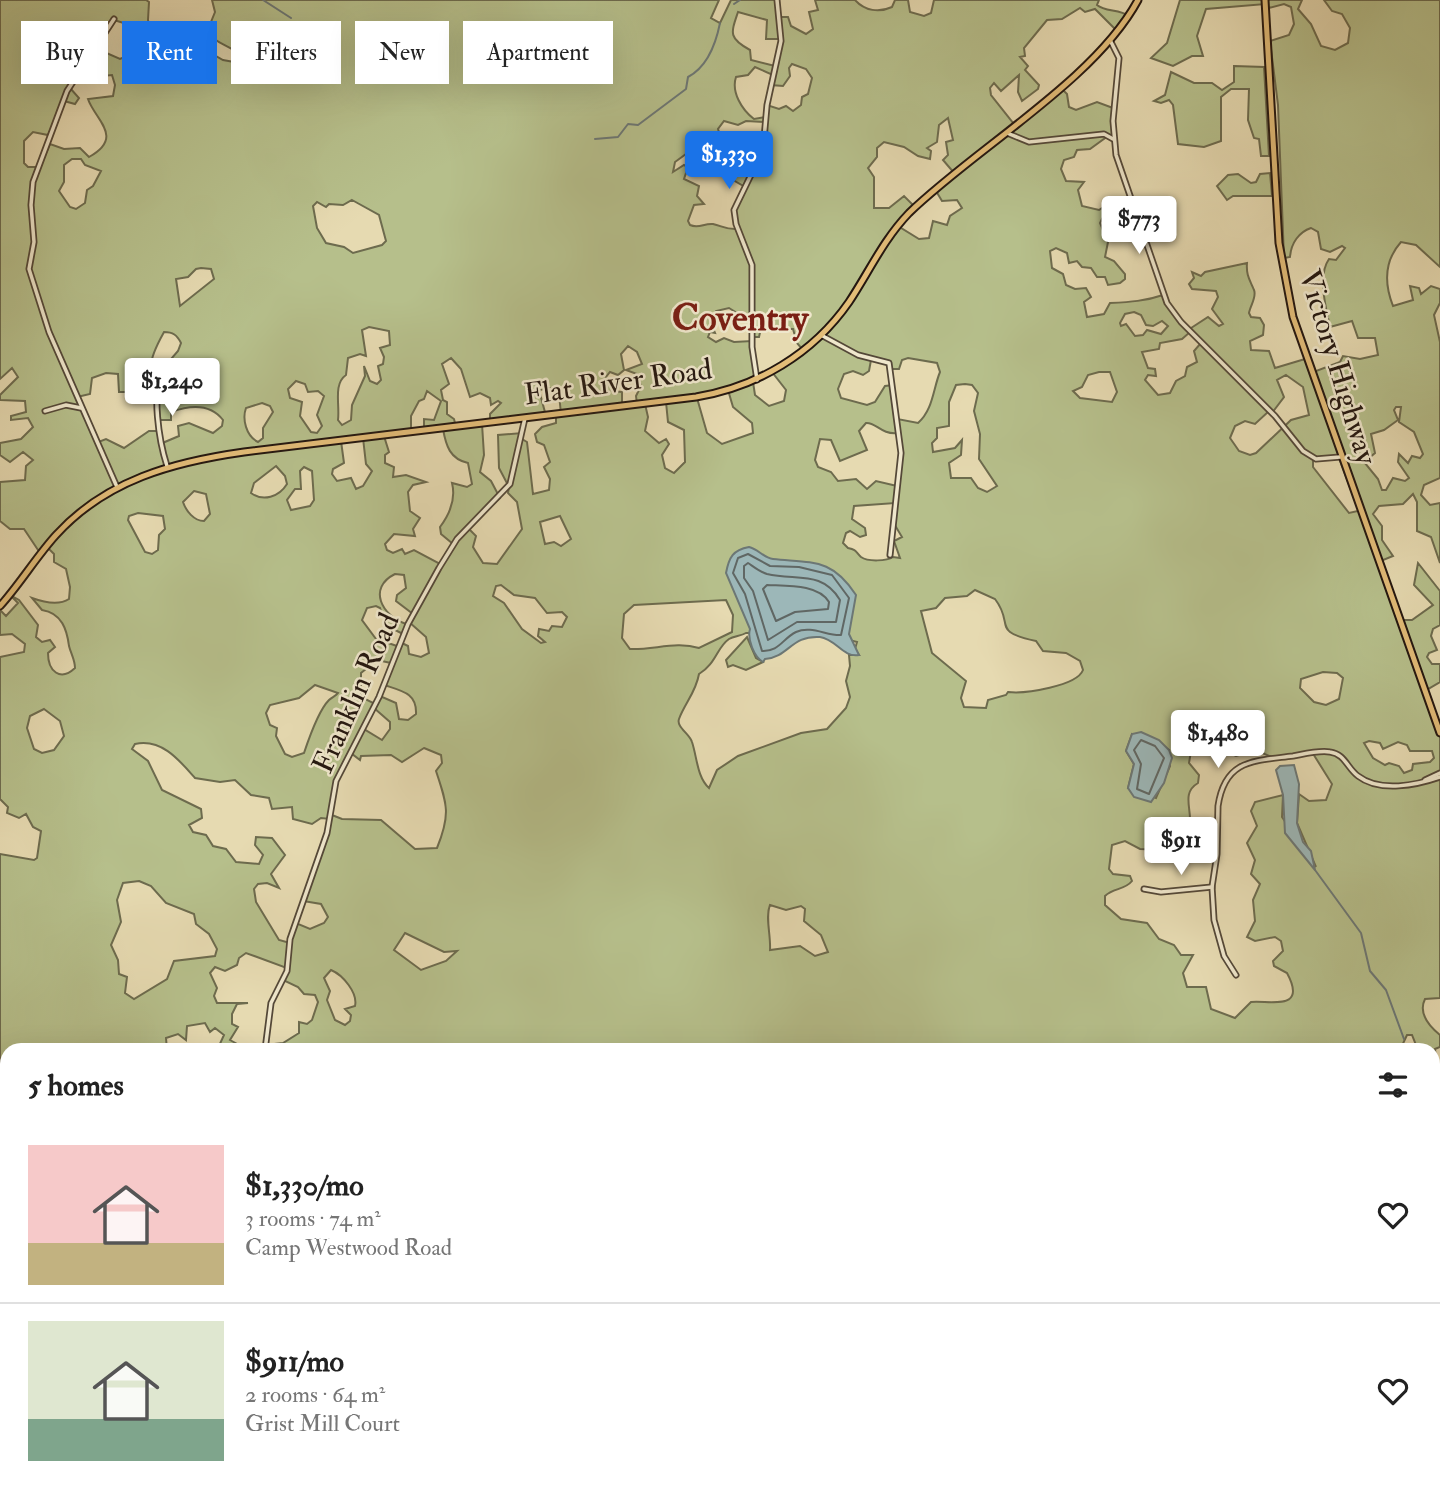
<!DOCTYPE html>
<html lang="en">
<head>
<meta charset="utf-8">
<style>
	:root { --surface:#fff; --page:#f6f6f6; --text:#222; --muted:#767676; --line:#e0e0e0; --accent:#1a73e8 }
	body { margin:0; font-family:"IM FELL Double Pica",serif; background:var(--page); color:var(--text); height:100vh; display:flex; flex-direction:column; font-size:26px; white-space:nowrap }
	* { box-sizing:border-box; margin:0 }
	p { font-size:23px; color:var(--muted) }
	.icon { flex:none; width:38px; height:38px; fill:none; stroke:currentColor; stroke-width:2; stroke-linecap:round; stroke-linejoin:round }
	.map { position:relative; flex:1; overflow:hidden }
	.panel { position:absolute; left:0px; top:1043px; width:1440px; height:448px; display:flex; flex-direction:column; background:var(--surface); border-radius:21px 21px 0 0; box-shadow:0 7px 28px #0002 }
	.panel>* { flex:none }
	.hud { position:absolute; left:21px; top:21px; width:700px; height:63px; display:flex; gap:14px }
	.price { position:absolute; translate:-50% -60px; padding:0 16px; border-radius:7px; background:#fff; color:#222; font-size:23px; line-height:46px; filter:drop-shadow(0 2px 4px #0008) }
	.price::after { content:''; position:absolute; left:50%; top:42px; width:21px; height:16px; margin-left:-10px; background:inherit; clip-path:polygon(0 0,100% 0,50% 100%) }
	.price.on { background:var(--accent); color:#fff }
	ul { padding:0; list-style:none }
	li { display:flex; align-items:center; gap:21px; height:175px; padding:0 28px }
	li+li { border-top:2px solid var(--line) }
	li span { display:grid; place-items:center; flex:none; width:196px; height:140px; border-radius:0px; color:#555 }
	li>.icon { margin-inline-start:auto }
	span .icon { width:84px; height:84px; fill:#fffc; stroke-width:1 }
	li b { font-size:30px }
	h2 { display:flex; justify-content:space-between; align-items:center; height:84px; padding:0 28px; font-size:30px }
	.tag { padding:0 24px; border-radius:0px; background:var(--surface); box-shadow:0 7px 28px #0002; font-size:24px; line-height:63px }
	.tag.on { background:var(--accent); color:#fff }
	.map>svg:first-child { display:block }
</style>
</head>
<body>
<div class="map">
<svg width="1440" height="1491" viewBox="0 0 1440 1491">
	<rect width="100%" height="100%" fill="#e6dab1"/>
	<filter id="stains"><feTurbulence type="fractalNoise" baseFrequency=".00286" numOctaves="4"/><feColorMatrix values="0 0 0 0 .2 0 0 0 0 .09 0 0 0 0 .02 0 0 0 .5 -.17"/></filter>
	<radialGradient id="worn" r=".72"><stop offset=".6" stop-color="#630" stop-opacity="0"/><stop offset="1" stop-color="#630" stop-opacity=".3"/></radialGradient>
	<g fill="#b6bf8b" stroke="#6d6b4e" stroke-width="2" fill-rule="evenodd">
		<path d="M0,0h146l3,2 -1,18 5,24 12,7 11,-1 -2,4 -13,3 -1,11 7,9 8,2 32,-28 16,9 22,4c-4,-17 -29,-18 -38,-32l8,-20 -3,-12h507l-8,18 9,5 11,-23h46l3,17h8l3,9 15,8 7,-5 -4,-17 9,-2 -3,-10h40c10,11 24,13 37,7l3,-7h13l2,12 14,4 7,-3 3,-13h165l-2,5c8,7 22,4 32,11l-12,15 -22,-22 -10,3 -5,-4 -18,11 -15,1 -23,28 1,8 -5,1 8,9 -3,4 14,15 -1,4 -16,12 -4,-9 1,-17 -18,16 -7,-8 -4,5 1,7 23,29 46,-37 7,7 2,13 7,3 21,-8 16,6 -1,31 -4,-3 -18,13 -13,1 -3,7 -10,3 -3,9 5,12 18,1 -6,8 4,16 17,4c9,-7 22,-5 32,-13l5,14c-14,2 -29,-7 -36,12l8,19 -3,15 9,4 11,13v5l-5,4 -12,2 -3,-8h-8l-6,-9 -9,-1 -5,-6 -8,2 -2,-10 -11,-5 -6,3 2,17 11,6 3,11 9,4 11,-1 5,9 -7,5 3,15 17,-3 6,-11c20,-1 36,-2 53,-8l8,15 17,20 20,-13 11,9 4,-2 -11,-15 6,-12 -2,-6 -24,-2 -3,-5 5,-6 -2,-6 9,4 4,-4 42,-9c-1,13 3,17 7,27 3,7 -4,16 -5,23l2,4 9,1 4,7 -1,10 -13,6 1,9 18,1 6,17 30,-9 6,14 29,-11 3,-6 17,3 18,-4 -3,-17h-17l-6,-17 -22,6c-4,-19 -13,-51 -1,-68l7,1 9,-12 -3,-2 -12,6 -9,-3 -3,-17 -7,-4c-12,4 -20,15 -21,29l-6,1 -6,-153 -8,-64 19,-6 5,-11 -3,-17 -7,-3 -19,5v-5l-59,5 -9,27 6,20h-11l-19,10 -22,-8 16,-15 13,-43h122l-4,9 13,15 10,22 14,4 13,-7 2,-15 -8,-14 -10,-3 -8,-11h116v267l-24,-22 -15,-3c-17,19 -17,41 -8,64l20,-6 -3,-14 9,2 2,6 10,-8 9,3v14l-6,12 6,27v136l-16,7 -3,10 9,10 10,-2v60l-9,-26 -14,-6v-29l-4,-8 -10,10 -24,2 -6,8 9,12v14l11,16 -15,6 21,58h13l21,-15 -19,-20 4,-22 22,28v34l-7,4 -2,7 6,14 -8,3 -2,4 5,7h8v18l-15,9 15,44v263l-15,1c-7,14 4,27 15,36v12l-5,2 5,48 -7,-9v-38h-15l-6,-15h-5l-7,15h-1128l-7,-1 1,-4 17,-2 16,-10v-11l8,2 5,-4 6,-18 -3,-7 -11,-1 -6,-7 -15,-7 4,-12 -41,-15 -7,5 -2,7 -12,6 -10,-4 -5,6 7,15 -3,8 3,7h31l-11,1 -5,10v10l6,3 -8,13 9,5v5l-10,-3 -27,3 17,-4 5,-11 -9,-7 -5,4 -5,-9 -18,3 -1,14 -8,-6 -12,4 1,12h-160l1,434 -1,5 -7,1v-636l34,6 3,-2 4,-27 -8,-4 -7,-13 -7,4 -12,-5 1,-6 -8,-8v-142l24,-5 1,-8 -13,-10 -12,1v-25l6,6 12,-13 -8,-8 9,5 19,25 -2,12 6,5 8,-2 5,7 -7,6c0,18 12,29 27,15 0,-8 -4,-14 -6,-22 -2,-16 -7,-33 -27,-36l-10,-12c11,4 26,8 37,1l1,-12 -4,-18 -12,-7v-8l-6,-6 -8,5 -16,-24h-14l-10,-8v-39l25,-2 1,-14 7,-6 -10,-8 -13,10 -10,-7v-12l21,-4 12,-12 -5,-9 -17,2v-4l15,-4 -1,-11 -25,-1v-5l18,-18 -6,-9 -12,11zM738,12l29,8 -1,19h14l-5,27 -24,-6 -1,-10c-22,-12 -19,-17 -12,-38zM114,20l16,5 2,15 -5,16 -7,3 -25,-11zM792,64l14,5 6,9 -4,16 -6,3 -1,8 -8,6 -7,-5 -7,3 -12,-4 -1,12 -12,2c-12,-9 -23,-27 -18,-42l12,-2 7,-8 18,8 -2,10 12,1 7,-10 -1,-8zM82,67l10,1 10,8 10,-1 3,10 -2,11 -25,3c7,21 37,38 1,58l-9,-9 -16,1 -14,-5 -10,23h-12l-4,-4v-22l9,-9 15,3 16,-34 11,3 4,-6 -9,-10zM948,118l5,22 -7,2 2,13 -5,5 12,14 -19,17 6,10 15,-1 5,8 -12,8 -3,9 -14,-4 -4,17 -10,1 -21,-13 17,-19 -11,-11 -15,12h-15v-31l-6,-9 9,-11v-9l7,-6 20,5 14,9 12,3 1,-8 -4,-3 10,-6 2,-17zM724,121l14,4 8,-4 20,1 -3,24 -7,-2 -11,7 -12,-4 -3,-8 -10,-4 -2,-6zM686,154h30l2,13 15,5v8l12,7 -10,21 2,21c-10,1 -15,-3 -24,-5 -9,-1 -14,5 -23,1l-2,-4 6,-16 10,-1 -7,-8 2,-10 -15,-7 4,-12 -4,-2 -11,7 2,-10zM72,159h9l4,6 16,6 -8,15 -6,4 -2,13 -9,6 -6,-2 -11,-16 5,-9v-17zM352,200l27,15 7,26 -4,4 -29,8 -9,-6 -18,-4 -9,-15 -4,-22 4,-4 9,5 3,-3 14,1zM201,268l10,1 3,10 -34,27 -4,-27 12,-2 8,-8zM729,308l13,8 9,1 1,20h7l2,-9 32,1 4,14 6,7 -31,22 14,18 -2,11 -15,5 -14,-11 -2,-13 4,-3 -5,-38 -18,1 -10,-4 -8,4 -8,-5 2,-5 5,1 -4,-10 5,-12zM1134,312l7,3 5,10 7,1 9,-5 6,5 -7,8 -14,-4 -4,5 -8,1 -9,-12 -5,2 -1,-3 5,-9zM369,327l20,4 1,14 -10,3 4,9 -1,7 -5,2 3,14 -4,4 -7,-3 -6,-15 1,10 -13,29 -1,15 -9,5 -4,-5c2,-15 -5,-36 8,-45l2,-17 12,-4 6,2 -4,-26zM164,332c9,0 13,3 17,11l-3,8 -12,14 -1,-4 -8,19 -22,5 -6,-2 -1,-6 14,-13 9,2c0,-11 8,-25 13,-34zM1190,332l11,11 -7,8 3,11 -10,5 -2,9 -9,5 -6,12 -12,2 -13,-15 3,-5 8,1 -1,-7 -7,-1 -6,-16 17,-3 1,-6 22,-4zM628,346l9,6 5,12 -16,6 11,4 4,12 -5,10 1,8 -15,3v-15l-10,-1 -6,-14 4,-5 8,3 6,-5 -3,-16zM451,358l10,11 9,28 10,-4 10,5 1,7 7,-4 3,2 -11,11v8l56,-6 -7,-26 13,-2 7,6 2,20 -5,1v8l-14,4 -7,7 2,8 7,3 6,17 -6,5 6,12 -1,11 -16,4 -6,-52 -5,-3v-6l-24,2 1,33 10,19 -1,6 9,9 5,27 -25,35 -14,-1 -10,-16 3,-11 -8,-8 32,-30 -9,-17 -11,-9 4,-17 -2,-31 -26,3 -2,-8 -7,-5v-12l-4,-2 -2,-10 8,-6 -7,-20zM908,358l29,5 3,9c-7,17 -7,38 -22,51l-21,-4 -4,-34 -8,1 -10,16 -8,3 -26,-7 -3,-9 6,-15 9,-3 10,4 6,-4 2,-11 18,4 2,5h8l3,-9zM1099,372h11l7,20 -5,10 -32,-4 -7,-7 9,-4 6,-12zM106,373l12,1 1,18h16l8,-6 14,1 3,33h11v-8c19,-7 39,-9 52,8l-1,6 -9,7 -24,-10 -11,3 1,10 -19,8 -3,-13h-8l-25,17 -18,-9 -10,4 -19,-46 13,-3 2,-16zM1286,375l17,12 6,28 -18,5 -35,33 -6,2 -11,-4 -9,-13 5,-12 10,-5 10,3 14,-13 3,2 12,-16 -7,-17zM296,381l9,3 3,8 10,-1 6,5 -7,19 5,11 -5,7 -6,-1 -11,-16 2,-14 -12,-4 -2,-9zM965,384l7,1 6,8 -4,18 6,23 -1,25 18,27 -10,6 -9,-4 -7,-10h-20l-2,-15 12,-8 1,-15 -7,8 -22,4 -1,-9 5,-5v-10l12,-2v-24l7,-17zM728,390l5,17 19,16 1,10 -31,11 -15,-11 -10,-35zM427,391l14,10 -7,19 -10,-1v12l19,-2c3,17 7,30 25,34l4,21 -5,3 -15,-4c4,16 -3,32 -12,44l1,7 12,10 -13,20 -26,-14 -9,4 -3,-5 -9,4 -6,-3 -2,-6 9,-10 21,2 -2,-7 7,-11 -10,-7 -2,-19 5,-7 13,-3 -20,-7 -13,2 1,-10 -9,-4v-8l4,-3 -5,-16 27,-3v-17l8,-15 5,-2zM666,402l2,20 16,8 1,32 -11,11 -9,-5 -3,-13 7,-11 -3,-5 -7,4 -14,-12 3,-14 -3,-13zM262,403l8,3 3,6 -10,16v10l-5,4c-12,-6 -16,-23 -12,-34zM1396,407h5l-2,15 15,10 9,22 -3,4 -8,-2 -4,7 -9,-9 -1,8 11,16 -4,3 -12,-3 -7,12h-4l-4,-11 -14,-17 11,-9 -4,-19 13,-4 14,-10 -4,-10zM866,423c10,-1 15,12 32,10l3,22 -4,31 -21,-5 -9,8 -11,-10 -18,2 -7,-9 -13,-5 -3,-7 5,-21 11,1 9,21 27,-11 -8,-19zM363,438l3,26 6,7 -9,15 -7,3 -5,-11 -14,3 -5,-7 1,-5 11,-6 -3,-22zM1339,458l19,51v2l-9,2 -36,-46v-8zM276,466l9,10 2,8c-8,13 -24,18 -36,9l3,-10zM304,467l8,4 2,29 -4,6 -19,4 -4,-10 8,-11h6l-1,-18zM194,491l12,3 4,20 -6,7c-10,0 -18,-10 -21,-19zM895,503l-2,19 9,15 -8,4 6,17 -7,-1c-6,4 -25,5 -32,0 -6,-6 -4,-7 -13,-9l-5,-5 3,-10 4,-2 10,6 6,-2 -1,-7 -13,-9 2,-13zM138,513l25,3 2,13 -6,6 -1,15 -6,4 -7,-2 -17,-32 1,-4zM560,516l11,23 -10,7 -7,-4 -9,2 -5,-22zM395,574l9,1 2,13 -9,7 -1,6 17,13 -4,8 17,15 3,16 -8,4 -12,-3 -1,-8 -8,-4 -3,4 -21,-7 -14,-19 5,-12 9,-2 4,2c4,15 8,19 23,26l3,-10c-24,-8 -39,-36 -11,-50zM501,585l13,10 21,3 12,15 15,-1 5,5 -5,10 -10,-1 -3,5 -10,-2 -1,7 7,6 -4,1 -19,-14 -18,-26 -11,-7 3,-10zM975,590l20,9c20,26 -5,32 41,42l7,10 23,2 14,8 3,9c-6,16 -58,24 -75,22l-2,3 -18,5 -2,8 -22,-1 -3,-9 5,-17 -34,-28 -11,-42 15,-3 9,-10 22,-2zM726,600l7,15 -1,17 -33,16c-23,-7 -45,2 -69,1l-8,-11 2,-24 10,-9zM746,633l102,1 1,6 8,2 -2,7 4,6h-10l1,11 -4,15 4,16 -4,11 -19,21 -26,4 -63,23 -21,14 -8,18c-12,-11 -12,-31 -17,-46 -2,-8 -16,-15 -13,-23 6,-16 17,-27 20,-45 17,-10 18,-27 30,-35 5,-3 12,-3 17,-6zM377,660l14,3 -7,22c18,6 33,8 32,29l-8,6 -9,-1 -3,-16 -16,-7 -5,8 -14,-7v-24zM1323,672l14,1 6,5 -4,21 -13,6 -12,-3 -14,-14 1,-9zM315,685l23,8c-2,3 -6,4 -9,7 -11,11 -20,38 -25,53l-12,4 -7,-3 -9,-18 1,-8 -7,-3 -4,-12 4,-8 29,-7zM374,708l16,14v7l-8,11 -18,-11zM44,709l16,12 4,15 -10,14 -12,3 -8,-4 -7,-21 3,-12zM1132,734l37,16 1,16 -14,32 -28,-10 6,-24 -8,-13zM1369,741l11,2 3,6 15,-7 9,3 3,6h22l2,7 -4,4 -17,2 -1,6 -8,3 -5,-7 -10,-3 -4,2 -12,-7 -9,-15zM1204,742l32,14 19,-6 17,7 40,-5 20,32 -6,16 -17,1 -10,-7 -2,29 19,44 -34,-50 1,-22 -28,7 -4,9 6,15 -10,17 8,17 -4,14 9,10 -7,16 2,21 -8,16 8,4 20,-4 6,4 2,10 -10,10 1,5 13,7c21,39 -18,27 -36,29l-16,16 -24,-9 -5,-22h-19l-4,-14 10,-18h-12l-7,-10 -15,-6 -12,-16 -26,-4 -16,-14v-9c8,-8 20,-6 27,-15l-2,-5 -17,-2 -4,-5 3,-24 13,-4 15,8 22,1 10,7 10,-5 1,-6 -5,-13 3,-10 9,-4c0,-14 -7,-27 8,-36l1,-8 -10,-12 2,-12zM135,744c27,-6 45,17 60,34l25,4 15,-2 16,15 18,3 3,11 20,-2 1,12 19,5 9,-6 10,1 -28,82 18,3 7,13 -4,6 -14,6 -14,-6 -6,20 -11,-3 -23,-38 -2,-13 4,-5 9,-1 12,5 -8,-14 14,-19 -13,-17 -16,-1 -1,8 8,10 -4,9 -23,-2 -10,-13 -13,-3 -7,-11 -13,-3 -4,-7 13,-7 -1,-9 -39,-19 -14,-29 -16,-12zM424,748l17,7 1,8 -6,8c11,33 15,43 1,77l-22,1 -34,-29 -39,-1 -10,-4c3,-23 5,-42 20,-61l8,6 1,-4 30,-1 11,7zM139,881l12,5 15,17 28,11 2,10 13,10 8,15 -2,7 -41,5 -7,18 -33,20 -9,-6 2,-16 -8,-3 -1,-14 -7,-15 10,-23 -4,-22 6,-17zM770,905l16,5 15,-4 4,3 -1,12 17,14 7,17 -13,4 -15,-10 -30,4c1,-15 -5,-33 0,-45zM405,933l39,19 13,-1 -11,10 -25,9 -27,-20zM331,970c12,5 27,23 24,36l-10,3 6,6 -1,6 -5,4 -10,-5 -8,-20 3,-9 -6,-13z"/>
		<path d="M1234,66l30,1 5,89h-8l-2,-17 -5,-1 -6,-18 1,-31h-18l-10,8v44l-17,6 -26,-3 -5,-39 -4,-5 -8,3 -7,-2 11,-6 6,-23 23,11h18l10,7 12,-8z"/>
		<path d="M1270,173l2,23h-39l-6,4 -10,-14 11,-11 10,-1 13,9 5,-1 4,-8z"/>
		<path d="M747,637l9,21 7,4 -17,8 -13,-5 -5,2 -2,-7z"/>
		<path d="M1433,1133c7,14 7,82 0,93z"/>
		<path d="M1433,1363l7,1v127h-132l-2,-7h127z"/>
		<path d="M499,1484h677l3,3 -1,4h-680z"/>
	</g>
	<g fill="#9cb7b8" stroke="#6c7775" stroke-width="2">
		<path d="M749,547c9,2 15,11 24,12 40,4 59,-1 83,36l-7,39 10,21c-16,3 -23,-16 -39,-18 -29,-2 -31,20 -55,22l-2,3c-9,-5 -16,-23 -13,-33l-24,-56c3,-16 7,-23 23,-26z"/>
		<path d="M1141,732l18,8 10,10 3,8 -8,25 -13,19 -17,-5 -6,-9 6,-24 -8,-13 6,-17z"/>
		<path d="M1294,765l5,19 -2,39 6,19 8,9 4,19 -30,-37 -2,-38 -7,-25 4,-4z"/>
	</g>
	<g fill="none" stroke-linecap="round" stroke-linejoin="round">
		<g stroke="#606764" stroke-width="2">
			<path d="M748,554l22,12 29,1 33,8 17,23 -8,37c-14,1 -30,-10 -45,-3 -14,7 -17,20 -34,19l-17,-57 -12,-21 5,-15z"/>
			<path d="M748,563c6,4 12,9 19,11 29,7 55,-4 73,26l-4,22h-39l-29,18 -15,-49 -9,-13v-12z"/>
			<path d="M767,585c20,1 51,-1 62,17l-1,7 -33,3 -19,9 -13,-32z"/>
			<path d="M1141,740l14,6 9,12 -15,36 -12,-5 4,-25 -7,-14z"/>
		</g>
		<g stroke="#6c7775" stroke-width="2">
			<path d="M263,0l28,18"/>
			<path d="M734,4l6,-4"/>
			<path d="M595,139l23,-2 10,-13 10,1 48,-36 2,-12c19,-10 28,-34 32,-54"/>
			<path d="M1315,870l46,63 9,38 16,19 18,49"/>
			<path d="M0,1463l7,-4"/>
			<path d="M601,1491l1,-7"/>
		</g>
		<g stroke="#544838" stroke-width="7">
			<g id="street">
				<path d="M114,19l-47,72 -34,91 -2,23 3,37 -5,27 20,63 68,155"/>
				<path d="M1110,40l9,18 -6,63 3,34 51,148 14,19 94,94 28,35 13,8 24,-2"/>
				<path d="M1007,133l22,9 75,-8 9,5"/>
				<path d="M821,335l37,20 31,8 12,90 -11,102"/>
				<path d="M163,368c-12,24 -4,73 4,98"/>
				<path d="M757,380l-5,-33v-82l-16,-41 -2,-14 29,-60 4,-45 14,-64 -4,-41"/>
				<path d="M45,411l21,-6 15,3"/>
				<path d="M1425,780l15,-7"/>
				<path d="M1144,889l17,3 51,-5"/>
				<path d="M1236,975l-12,-19 -10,-36 -2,-33 5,-33 1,-48c7,-47 36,-45 75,-50 11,-2 26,-6 37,-4 15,2 17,16 28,24 22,17 59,9 82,1"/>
				<path d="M265,1050l6,-47 16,-32 3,-32 37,-106 9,-52 43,-84 29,-73 31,-56 18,-29 53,-55 15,-66"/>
				<path d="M77,1491l2,-7"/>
			</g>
		</g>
		<g stroke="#241710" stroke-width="8">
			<g id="secondary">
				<path d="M1433,1362l7,1"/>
				<path d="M257,1491h155"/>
				<path d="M1160,1491l7,-7"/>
			</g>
		</g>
		<g stroke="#241710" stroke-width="9">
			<g id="primary">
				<path d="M1265,0l14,243 14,74 147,416"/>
				<path d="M0,606c20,-22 36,-49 56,-71 50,-55 117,-73 188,-83l452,-55c61,-10 117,-43 153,-95 20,-30 34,-62 60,-89 67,-65 186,-133 229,-213"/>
			</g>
		</g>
		<use href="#street" stroke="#efe7cc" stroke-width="3.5"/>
		<use href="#secondary" stroke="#efe7cc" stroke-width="4.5"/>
		<use href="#primary" stroke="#e3bd78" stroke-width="5"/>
	</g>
	<g text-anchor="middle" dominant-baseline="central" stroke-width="5" stroke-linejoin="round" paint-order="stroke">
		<g font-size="30" fill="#241710" stroke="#efe7cc">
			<text transform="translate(1338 367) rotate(73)">Victory Highway</text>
			<text transform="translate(618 382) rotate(-8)">Flat River Road</text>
			<text transform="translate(356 693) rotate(-66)">Franklin Road</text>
		</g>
		<g font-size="37" font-weight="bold" fill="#7a1f14" stroke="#efe7cc">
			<text x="740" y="318">Coventry</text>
		</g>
	</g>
	<rect width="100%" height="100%" filter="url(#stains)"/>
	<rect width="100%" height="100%" fill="url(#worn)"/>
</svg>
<b class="price on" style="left:729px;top:191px">$1,330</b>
<b class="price" style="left:1139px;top:256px">$773</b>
<b class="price" style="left:172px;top:418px">$1,240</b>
<b class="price" style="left:1218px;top:770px">$1,480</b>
<b class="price" style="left:1181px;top:877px">$911</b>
<div class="hud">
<a class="tag">Buy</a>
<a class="tag on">Rent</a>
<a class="tag">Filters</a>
<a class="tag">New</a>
<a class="tag">Apartment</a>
</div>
<section class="panel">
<h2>5 homes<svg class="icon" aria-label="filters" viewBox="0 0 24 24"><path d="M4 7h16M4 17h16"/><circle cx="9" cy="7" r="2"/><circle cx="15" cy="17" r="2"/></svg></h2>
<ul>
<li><span style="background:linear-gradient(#f6c9c9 70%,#c2b280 0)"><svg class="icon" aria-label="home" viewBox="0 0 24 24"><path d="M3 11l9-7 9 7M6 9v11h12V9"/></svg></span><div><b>$1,330/mo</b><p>3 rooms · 74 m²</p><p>Camp Westwood Road</p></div><svg class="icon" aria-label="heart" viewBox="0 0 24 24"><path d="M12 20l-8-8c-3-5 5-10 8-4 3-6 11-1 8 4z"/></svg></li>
<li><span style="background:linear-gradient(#dfe7d0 70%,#7fa58c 0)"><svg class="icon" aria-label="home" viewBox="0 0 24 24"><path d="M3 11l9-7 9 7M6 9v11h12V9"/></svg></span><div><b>$911/mo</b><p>2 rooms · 64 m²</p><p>Grist Mill Court</p></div><svg class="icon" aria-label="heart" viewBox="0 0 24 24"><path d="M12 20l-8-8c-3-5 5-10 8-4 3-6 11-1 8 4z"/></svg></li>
</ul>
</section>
</div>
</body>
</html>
